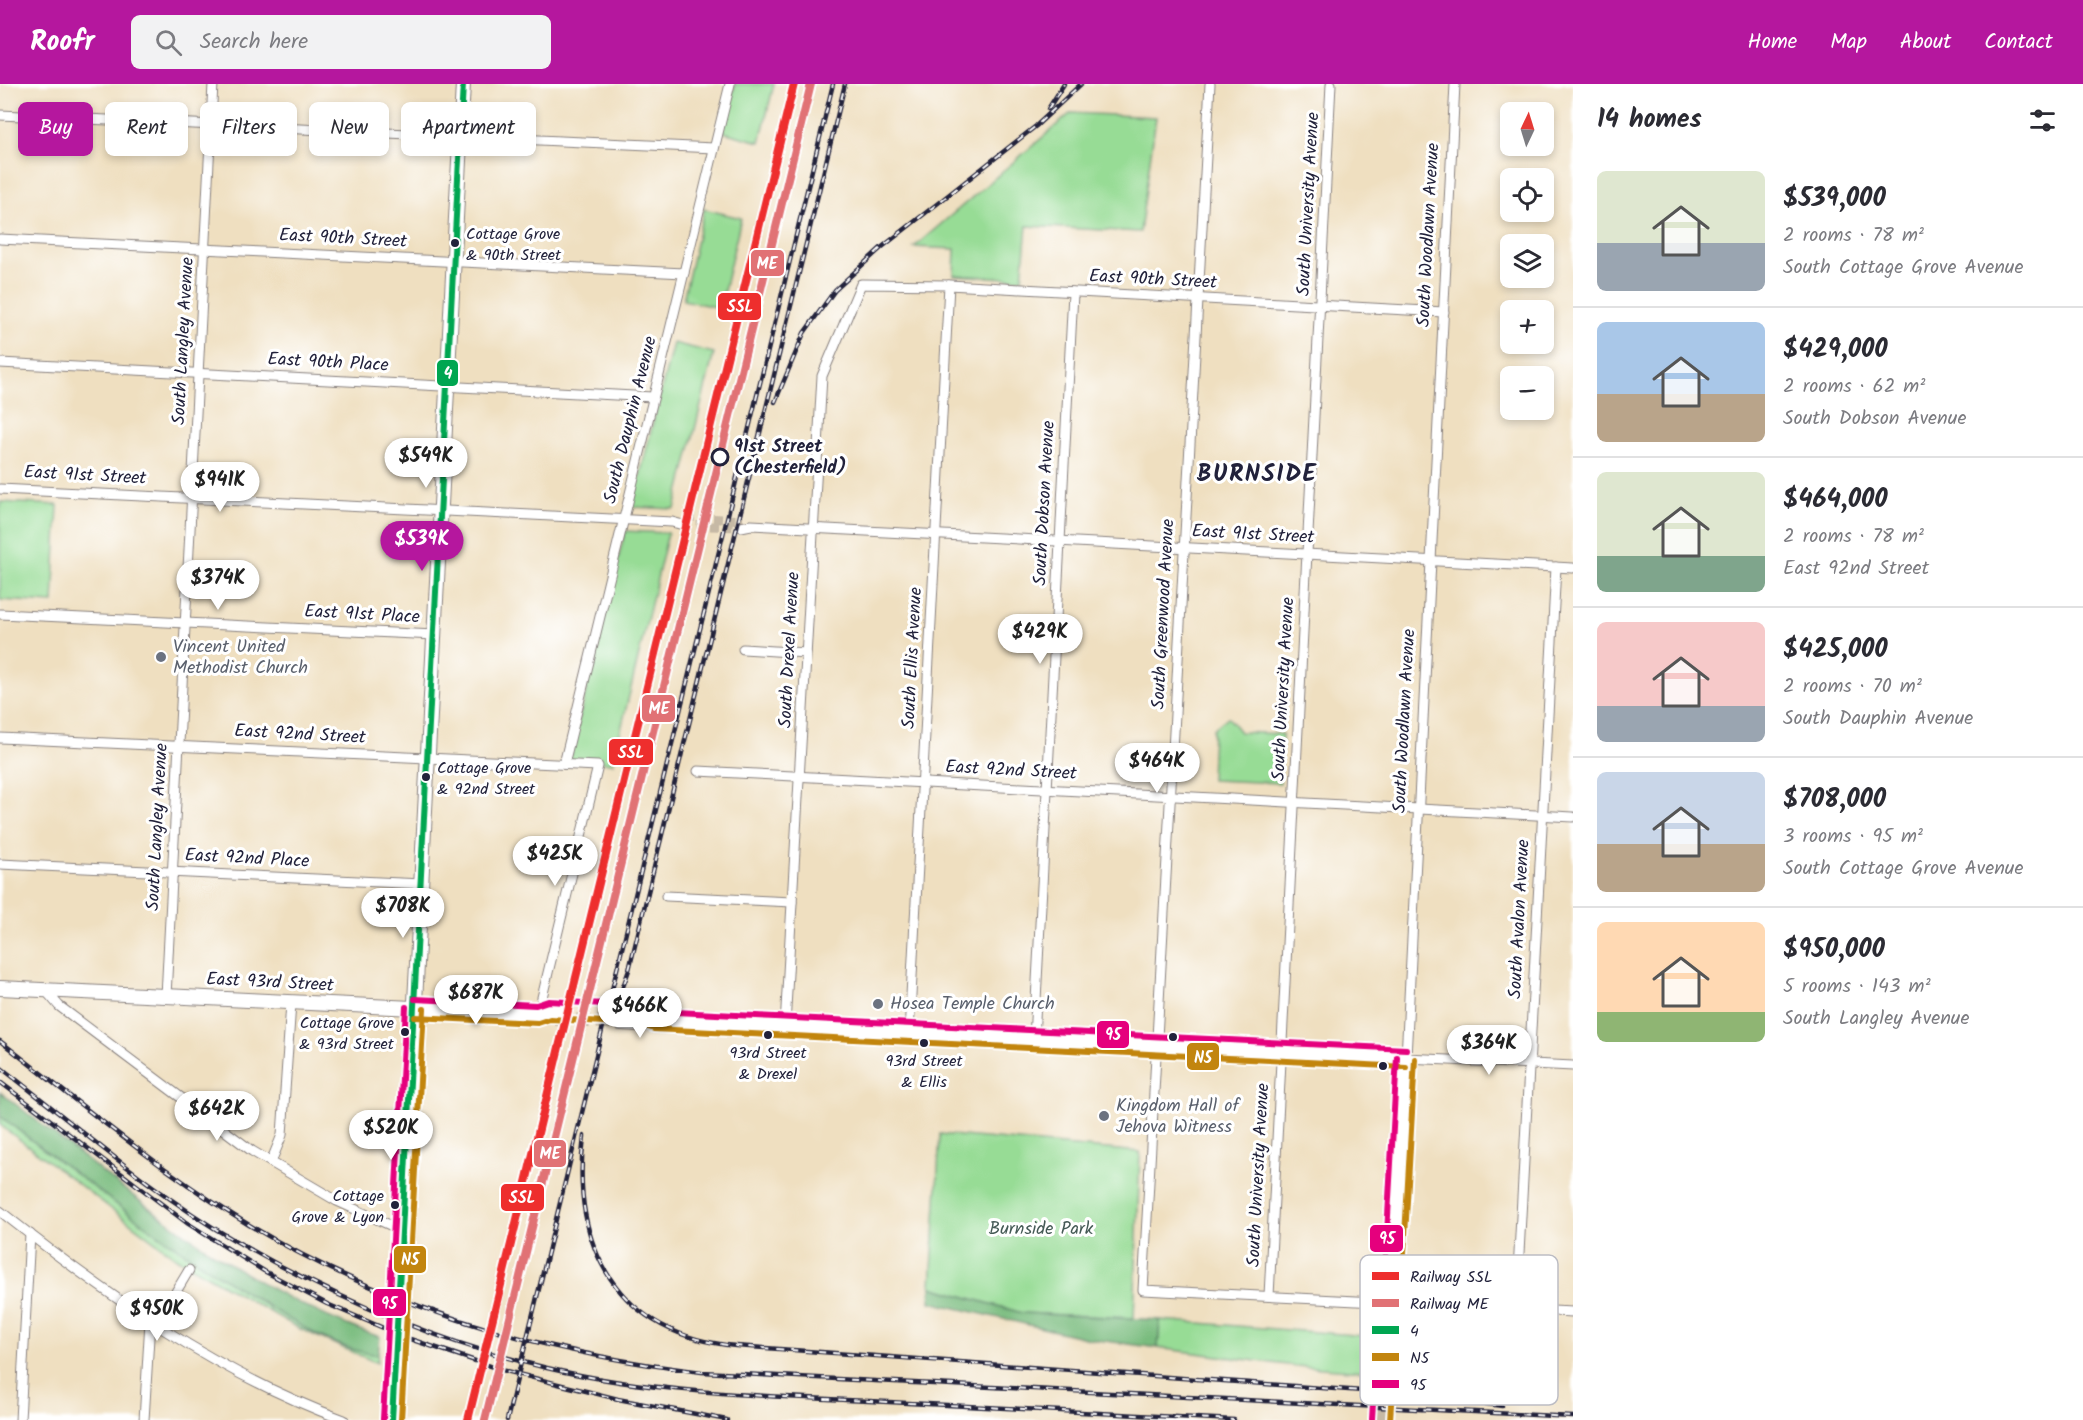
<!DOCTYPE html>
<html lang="en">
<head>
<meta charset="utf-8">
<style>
	:root { --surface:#fff; --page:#f2f2f3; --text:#2b2b33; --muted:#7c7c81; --line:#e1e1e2; --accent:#b5179e }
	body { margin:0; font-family:Kalam,sans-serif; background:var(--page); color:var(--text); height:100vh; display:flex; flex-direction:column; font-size:22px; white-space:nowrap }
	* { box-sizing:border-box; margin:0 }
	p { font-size:20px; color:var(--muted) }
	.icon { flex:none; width:33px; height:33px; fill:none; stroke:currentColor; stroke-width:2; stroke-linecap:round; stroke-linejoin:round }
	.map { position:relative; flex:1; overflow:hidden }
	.sheet { display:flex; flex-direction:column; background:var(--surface); width:510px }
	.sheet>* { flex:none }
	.banner { position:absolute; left:18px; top:18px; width:570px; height:54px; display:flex; gap:12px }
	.needle { width:39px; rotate:4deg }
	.tools { position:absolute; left:1500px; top:18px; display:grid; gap:12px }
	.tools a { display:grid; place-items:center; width:54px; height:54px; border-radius:9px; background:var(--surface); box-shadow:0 3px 9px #0003; font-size:30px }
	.price { position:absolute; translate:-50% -51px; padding:0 14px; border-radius:21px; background:#fff; color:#222; font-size:20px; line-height:39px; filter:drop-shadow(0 2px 3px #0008) }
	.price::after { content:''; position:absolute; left:50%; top:36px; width:18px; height:14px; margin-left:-9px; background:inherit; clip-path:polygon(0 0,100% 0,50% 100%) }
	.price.active { background:var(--accent); color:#fff }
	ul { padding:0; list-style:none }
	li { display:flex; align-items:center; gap:18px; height:150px; padding:0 24px }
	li+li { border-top:2px solid var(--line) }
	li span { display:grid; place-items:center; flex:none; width:168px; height:120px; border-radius:9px; color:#555 }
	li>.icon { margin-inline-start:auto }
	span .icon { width:72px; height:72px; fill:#fffc; stroke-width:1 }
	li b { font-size:26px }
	h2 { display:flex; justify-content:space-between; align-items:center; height:72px; padding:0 24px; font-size:26px }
	.chip { padding:0 21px; border-radius:9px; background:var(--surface); box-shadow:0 3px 9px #0003; font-size:21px; line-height:54px }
	.chip.active { background:var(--accent); color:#fff }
	header { display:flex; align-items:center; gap:36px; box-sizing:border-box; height:84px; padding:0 30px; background:var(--accent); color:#fff }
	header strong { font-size:28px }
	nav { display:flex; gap:33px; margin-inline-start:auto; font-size:21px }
	.search { width:420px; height:54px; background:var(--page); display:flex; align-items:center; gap:15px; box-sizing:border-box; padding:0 21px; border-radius:9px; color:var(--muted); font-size:22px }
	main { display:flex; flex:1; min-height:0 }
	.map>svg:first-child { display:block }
</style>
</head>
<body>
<header>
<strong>Roofr</strong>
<div class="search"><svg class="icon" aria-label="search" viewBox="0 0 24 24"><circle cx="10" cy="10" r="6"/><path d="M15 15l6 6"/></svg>Search here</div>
<nav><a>Home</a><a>Map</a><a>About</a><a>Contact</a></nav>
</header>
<main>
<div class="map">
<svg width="1573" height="1336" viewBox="0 0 1573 1336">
	<rect width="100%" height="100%" fill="#fff"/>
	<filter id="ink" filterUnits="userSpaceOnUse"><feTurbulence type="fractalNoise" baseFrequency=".0167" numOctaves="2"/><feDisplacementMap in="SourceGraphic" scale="12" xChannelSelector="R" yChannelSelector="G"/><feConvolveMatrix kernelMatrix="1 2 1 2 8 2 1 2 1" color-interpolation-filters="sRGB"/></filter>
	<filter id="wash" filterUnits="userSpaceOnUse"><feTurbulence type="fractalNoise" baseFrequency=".008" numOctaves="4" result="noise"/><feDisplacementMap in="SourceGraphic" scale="24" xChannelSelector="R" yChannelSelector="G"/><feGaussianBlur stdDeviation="1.35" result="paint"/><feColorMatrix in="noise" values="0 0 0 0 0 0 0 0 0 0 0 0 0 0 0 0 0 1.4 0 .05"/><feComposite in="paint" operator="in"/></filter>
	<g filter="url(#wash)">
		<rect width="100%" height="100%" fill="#efdfc0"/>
		<g fill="#97dc95" stroke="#5c7f68" stroke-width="1.5">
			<path d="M735,0h39l-14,58 -37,-10z"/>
			<path d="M1071,29l85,4 -16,115 -113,-6 -5,53 -68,-4 1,-26 -41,-2z"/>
			<path d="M704,125l37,9 -21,90 -37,-8z"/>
			<path d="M673,259l41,10 -39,156 -43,-2z"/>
			<path d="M0,418l58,3 -5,98 -53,-3z"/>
			<path d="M625,447l43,2 -55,230 -44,-3z"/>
			<path d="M1228,633l12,15 42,2 -2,49 -69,-3 2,-51z"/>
			<path d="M0,1032c86,66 170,131 263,187 34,21 74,47 115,52l-1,8 -79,-35 -120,-69 -178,-134z"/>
			<path d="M940,1050l200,18 -6,166 -112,-5 -91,-26z"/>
			<path d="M1160,1236l220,17 -3,35 -82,-6 -137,-18z"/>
		</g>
		<g fill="#79bc7e" stroke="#4e6f5c" stroke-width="1.5">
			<path d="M0,1008c116,89 239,199 380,245l-2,18c-41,-5 -81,-31 -115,-52 -93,-56 -177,-121 -263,-187z"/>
			<path d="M931,1203l91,26 138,7 -2,28 -68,-9 -160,-37z"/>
		</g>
	</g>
	<g filter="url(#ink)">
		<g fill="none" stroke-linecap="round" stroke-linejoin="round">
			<g stroke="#c6b9a5" stroke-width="9" stroke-dasharray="9 4.5" stroke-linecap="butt">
				<path d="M686,433l57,3"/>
				<path d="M683,441l58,2"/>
			</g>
			<g stroke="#c6b9a5" stroke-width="14" stroke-dasharray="14 7" stroke-linecap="butt">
				<path d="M555,935l66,4"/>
				<path d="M397,1259l3,-54"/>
				<path d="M1381,1336l2,-30"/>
			</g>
			<g stroke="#88807e" stroke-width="11">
				<g id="street">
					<path d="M1210,0l-67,1206 430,22"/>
					<path d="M1455,0l-49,974 167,8"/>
					<path d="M0,31l714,33"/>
					<path d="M0,155l684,34"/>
					<path d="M0,279l653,34"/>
					<path d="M0,405l672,33 11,3"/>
					<path d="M741,443l10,-2 822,43"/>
					<path d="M0,530l435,21"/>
					<path d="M743,565l63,4"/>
					<path d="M0,654l598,28 -60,248"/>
					<path d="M564,680l166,-680"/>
					<path d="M698,687l875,46"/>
					<path d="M0,780l422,20"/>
					<path d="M666,812l126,6"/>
					<path d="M47,908l12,14 193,145 85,50 66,30"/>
					<path d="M166,912l47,-912"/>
					<path d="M785,942l37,-650 39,-92 88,1 495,27"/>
					<path d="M909,949l40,-748"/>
					<path d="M1034,955l39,-746"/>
					<path d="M271,1078l11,-27 9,-132"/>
					<path d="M0,1127c105,83 217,163 344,209"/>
					<path d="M1269,1212l62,-1212"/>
					<path d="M1516,1225l40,-742"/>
					<path d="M156,1241l33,-55"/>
					<path d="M20,1336l10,-186"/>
					<path d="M144,1336l6,-99"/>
				</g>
			</g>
			<g stroke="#88807e" stroke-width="16">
				<g id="secondary">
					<path d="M0,904l538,26 19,-4"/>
					<path d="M621,939l21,1 12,-4 752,38 -17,301 4,14 -1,18"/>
					<path d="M400,1205l63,-1205"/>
					<path d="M392,1336l5,-77"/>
				</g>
			</g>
			<use href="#street" stroke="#fff" stroke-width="9"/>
			<use href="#secondary" stroke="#fff" stroke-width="14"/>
			<g stroke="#22223b" stroke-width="4.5">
				<g id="rail">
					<path d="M1048,25l16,-25"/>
					<path d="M775,318l29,-69 31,-43 46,-42 155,-122 45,-42"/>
					<path d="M615,925l14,-39 216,-886"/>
					<path d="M0,957c76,59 151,122 233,174 141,89 304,138 469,157l871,45"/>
					<path d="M0,983c76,58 151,125 234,173 98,57 203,102 313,128 106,25 214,28 322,33 122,6 243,13 365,19"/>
					<path d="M0,998l187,141 77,48 63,33 80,34 95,32 116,29 109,21"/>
					<path d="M584,1052c-14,110 33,199 152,210l682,49 84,11"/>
					<path d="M507,1336l326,-1336"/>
				</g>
			</g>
			<use href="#rail" stroke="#fff" stroke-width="2" stroke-dasharray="7" stroke-linecap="butt"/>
			<g stroke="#fff" stroke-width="10">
				<path id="bus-1" d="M392,1336l71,-1336"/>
			</g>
			<g stroke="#fff" stroke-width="10">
				<g id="bus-2">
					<path d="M415,933l123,6 12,-4 91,5 13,5 752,38"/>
					<path d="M401,1336l23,-411"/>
					<path d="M1390,1336l3,-46 5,-14 17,-301"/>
				</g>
			</g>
			<g stroke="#fff" stroke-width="10">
				<g id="bus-3">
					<path d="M415,915l121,6 12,-4 95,5 13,5 750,38"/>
					<path d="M383,1335l23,-412"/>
					<path d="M1372,1335l3,-48 5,-14 17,-300"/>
				</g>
			</g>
			<use href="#bus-1" stroke="#00a651" stroke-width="6"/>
			<use href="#bus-2" stroke="#c2850f" stroke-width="6"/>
			<use href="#bus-3" stroke="#e5007d" stroke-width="6"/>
			<g stroke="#fff" stroke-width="12">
				<path id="rail-1" d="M468,1336l326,-1336"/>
			</g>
			<g stroke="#fff" stroke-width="12">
				<path id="rail-2" d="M485,1336l326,-1336"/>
			</g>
			<use href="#rail-1" stroke="#ee2e2d" stroke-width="8"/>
			<use href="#rail-2" stroke="#e17275" stroke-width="8"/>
		</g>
	</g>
	<g fill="#22223b" stroke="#fff" stroke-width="2">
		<circle cx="455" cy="159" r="5"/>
		<circle cx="426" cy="693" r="5"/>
		<circle cx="405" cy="948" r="5"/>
		<circle cx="768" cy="951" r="5"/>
		<circle cx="1173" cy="953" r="5"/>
		<circle cx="924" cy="959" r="5"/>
		<circle cx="1383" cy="982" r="5"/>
		<circle cx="395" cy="1121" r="5"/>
	</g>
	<circle fill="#fff" stroke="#22223b" stroke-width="3" cx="720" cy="373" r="8"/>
	<g fill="#6b7280" stroke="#fff" stroke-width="2">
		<circle cx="161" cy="573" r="6"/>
		<circle cx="878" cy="920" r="6"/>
		<circle cx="1104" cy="1032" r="6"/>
	</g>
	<g text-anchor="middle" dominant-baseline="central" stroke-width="6" stroke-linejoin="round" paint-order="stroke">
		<g font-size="16" fill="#22223b" stroke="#fff" text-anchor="start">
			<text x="466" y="150">Cottage Grove<tspan x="466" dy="21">&amp; 90th Street</tspan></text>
			<text x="437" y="684">Cottage Grove<tspan x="437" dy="21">&amp; 92nd Street</tspan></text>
			<text x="394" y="939" text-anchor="end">Cottage Grove<tspan x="394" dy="21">&amp; 93rd Street</tspan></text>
			<text x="768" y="969" text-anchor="middle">93rd Street<tspan x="768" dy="21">&amp; Drexel</tspan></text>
			<text x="924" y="977" text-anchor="middle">93rd Street<tspan x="924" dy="21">&amp; Ellis</tspan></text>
			<text x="384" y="1112" text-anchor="end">Cottage<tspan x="384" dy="21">Grove &amp; Lyon</tspan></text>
		</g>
		<g font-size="18" fill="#22223b" stroke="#fff">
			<text transform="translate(1309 120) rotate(-87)">South University Avenue</text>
			<text transform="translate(1429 151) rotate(-87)">South Woodlawn Avenue</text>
			<text transform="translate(343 155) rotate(3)">East 90th Street</text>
			<text transform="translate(1153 196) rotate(3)">East 90th Street</text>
			<text transform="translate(184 257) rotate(-87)">South Langley Avenue</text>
			<text transform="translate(328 279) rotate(3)">East 90th Place</text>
			<text transform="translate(631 336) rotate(-76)">South Dauphin Avenue</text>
			<text transform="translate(85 392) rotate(3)">East 91st Street</text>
			<text transform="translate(1045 419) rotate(-87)">South Dobson Avenue</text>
			<text transform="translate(1253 451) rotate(3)">East 91st Street</text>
			<text transform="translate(1164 530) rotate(-87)">South Greenwood Avenue</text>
			<text transform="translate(362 531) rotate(3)">East 91st Place</text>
			<text transform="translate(790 566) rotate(-87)">South Drexel Avenue</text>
			<text transform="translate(913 574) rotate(-87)">South Ellis Avenue</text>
			<text transform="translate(1284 605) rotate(-87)">South University Avenue</text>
			<text transform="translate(1405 637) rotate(-87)">South Woodlawn Avenue</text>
			<text transform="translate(300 651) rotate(3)">East 92nd Street</text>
			<text transform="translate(1011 687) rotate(3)">East 92nd Street</text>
			<text transform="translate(158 743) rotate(-87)">South Langley Avenue</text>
			<text transform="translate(247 775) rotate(3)">East 92nd Place</text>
			<text transform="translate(1520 835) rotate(-87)">South Avalon Avenue</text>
			<text transform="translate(270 899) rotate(3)">East 93rd Street</text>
			<text transform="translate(1259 1091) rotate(-87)">South University Avenue</text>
		</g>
		<g font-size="18" font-weight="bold" fill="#22223b" stroke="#fff" text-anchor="start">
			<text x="734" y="363">91st Street<tspan x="734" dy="21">(Chesterfield)</tspan></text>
		</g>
		<g font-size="18" fill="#5b616d" stroke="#fff" text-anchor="start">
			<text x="173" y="563">Vincent United<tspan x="173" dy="21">Methodist Church</tspan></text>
			<text x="890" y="920">Hosea Temple Church</text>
			<text x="1116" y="1022">Kingdom Hall of<tspan x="1116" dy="21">Jehova Witness</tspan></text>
		</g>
		<g font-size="18" fill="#455a56" stroke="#fff">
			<text x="1041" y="1145">Burnside Park</text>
		</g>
		<g font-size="24" font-weight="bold" letter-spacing="1.5" fill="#22223b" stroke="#fff">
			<text x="1257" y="390">BURNSIDE</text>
		</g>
	</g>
	<rect x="1360" y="1171" width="198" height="150" rx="9" fill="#fff" stroke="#bdbdc4" stroke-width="1.5"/>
	<rect x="1372" y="1188" width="27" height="8" fill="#ee2e2d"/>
	<rect x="1372" y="1215" width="27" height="8" fill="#e17275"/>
	<rect x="1372" y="1242" width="27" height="8" fill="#00a651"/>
	<rect x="1372" y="1269" width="27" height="8" fill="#c2850f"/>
	<rect x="1372" y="1296" width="27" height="8" fill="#e5007d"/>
	<g font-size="16" fill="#22223b">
		<text x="1410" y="1198">Railway SSL</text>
		<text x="1410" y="1225">Railway ME</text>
		<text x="1410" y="1252">4</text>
		<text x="1410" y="1279">N5</text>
		<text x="1410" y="1306">95</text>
	</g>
	<g stroke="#fff" stroke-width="2">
		<rect x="750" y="165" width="35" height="28" rx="6" fill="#e17275"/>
		<rect x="717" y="208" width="45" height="29" rx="6" fill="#ee2e2d"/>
		<rect x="436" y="275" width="23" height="28" rx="6" fill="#00a651"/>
		<rect x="641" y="610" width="35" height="29" rx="6" fill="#e17275"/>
		<rect x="608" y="654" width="46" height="28" rx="6" fill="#ee2e2d"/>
		<rect x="1096" y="936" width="34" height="29" rx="6" fill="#e5007d"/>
		<rect x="1186" y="958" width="34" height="29" rx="6" fill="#c2850f"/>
		<rect x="533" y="1055" width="34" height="29" rx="6" fill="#e17275"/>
		<rect x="500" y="1099" width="45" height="29" rx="6" fill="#ee2e2d"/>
		<rect x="1369" y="1140" width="35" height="29" rx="6" fill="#e5007d"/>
		<rect x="393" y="1161" width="34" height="29" rx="6" fill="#c2850f"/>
		<rect x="372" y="1204" width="35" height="29" rx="6" fill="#e5007d"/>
	</g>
	<g font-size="16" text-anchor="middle" font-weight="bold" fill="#fff">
		<text x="767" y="185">ME</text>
		<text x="740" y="228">SSL</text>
		<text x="448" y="295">4</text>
		<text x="659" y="630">ME</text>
		<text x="631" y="674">SSL</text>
		<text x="1113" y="956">95</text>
		<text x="1203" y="979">N5</text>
		<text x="550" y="1075">ME</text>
		<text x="522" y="1119">SSL</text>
		<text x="1387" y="1160">95</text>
		<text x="410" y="1181">N5</text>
		<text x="389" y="1225">95</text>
	</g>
</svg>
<div class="tools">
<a><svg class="needle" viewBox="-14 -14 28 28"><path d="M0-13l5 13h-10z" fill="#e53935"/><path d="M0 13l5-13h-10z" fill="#7c7c81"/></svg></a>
<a><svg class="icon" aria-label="locate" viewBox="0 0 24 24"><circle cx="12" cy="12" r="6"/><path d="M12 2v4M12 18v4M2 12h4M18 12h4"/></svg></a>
<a><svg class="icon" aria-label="layers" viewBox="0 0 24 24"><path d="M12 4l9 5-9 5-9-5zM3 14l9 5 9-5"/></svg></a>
<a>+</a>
<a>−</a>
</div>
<b class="price" style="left:426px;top:405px">$549K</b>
<b class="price" style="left:220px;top:429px">$941K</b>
<b class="price active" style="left:422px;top:488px">$539K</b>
<b class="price" style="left:218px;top:527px">$374K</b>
<b class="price" style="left:1040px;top:581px">$429K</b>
<b class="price" style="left:1157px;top:710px">$464K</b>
<b class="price" style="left:555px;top:803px">$425K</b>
<b class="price" style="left:403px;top:855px">$708K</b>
<b class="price" style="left:476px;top:942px">$687K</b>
<b class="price" style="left:640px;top:955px">$466K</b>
<b class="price" style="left:1489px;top:992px">$364K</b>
<b class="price" style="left:217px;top:1058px">$642K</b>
<b class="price" style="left:391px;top:1077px">$520K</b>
<b class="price" style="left:157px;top:1258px">$950K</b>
<div class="banner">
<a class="chip active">Buy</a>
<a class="chip">Rent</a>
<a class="chip">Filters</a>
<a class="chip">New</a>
<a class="chip">Apartment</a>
</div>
</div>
<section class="sheet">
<h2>14 homes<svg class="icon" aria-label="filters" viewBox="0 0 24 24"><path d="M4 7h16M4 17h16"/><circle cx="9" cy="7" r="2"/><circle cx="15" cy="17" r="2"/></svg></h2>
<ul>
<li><span style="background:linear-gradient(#dfe7d0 60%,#9aa5b1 0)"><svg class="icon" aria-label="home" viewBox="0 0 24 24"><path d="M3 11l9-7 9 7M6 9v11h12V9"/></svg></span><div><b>$539,000</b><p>2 rooms · 78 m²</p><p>South Cottage Grove Avenue</p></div></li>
<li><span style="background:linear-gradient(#a9c7e8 60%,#b9a48a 0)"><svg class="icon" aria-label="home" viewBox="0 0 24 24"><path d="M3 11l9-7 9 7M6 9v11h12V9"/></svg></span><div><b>$429,000</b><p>2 rooms · 62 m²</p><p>South Dobson Avenue</p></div></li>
<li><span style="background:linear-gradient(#dfe7d0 70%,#7fa58c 0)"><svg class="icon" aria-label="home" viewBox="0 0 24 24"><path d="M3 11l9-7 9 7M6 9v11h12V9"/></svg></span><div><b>$464,000</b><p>2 rooms · 78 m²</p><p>East 92nd Street</p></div></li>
<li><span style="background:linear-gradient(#f6c9c9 70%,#9aa5b1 0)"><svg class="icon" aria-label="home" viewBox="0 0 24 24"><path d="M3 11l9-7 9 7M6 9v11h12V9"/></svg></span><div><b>$425,000</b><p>2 rooms · 70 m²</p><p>South Dauphin Avenue</p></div></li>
<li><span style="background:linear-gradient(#c9d6e8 60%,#b9a48a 0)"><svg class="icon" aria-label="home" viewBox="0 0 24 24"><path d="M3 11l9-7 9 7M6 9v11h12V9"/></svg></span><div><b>$708,000</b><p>3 rooms · 95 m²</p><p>South Cottage Grove Avenue</p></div></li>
<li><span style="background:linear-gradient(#ffd9b3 75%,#8fb573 0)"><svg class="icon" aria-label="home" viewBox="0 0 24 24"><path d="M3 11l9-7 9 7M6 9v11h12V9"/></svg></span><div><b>$950,000</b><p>5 rooms · 143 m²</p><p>South Langley Avenue</p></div></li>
</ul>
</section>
</main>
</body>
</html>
